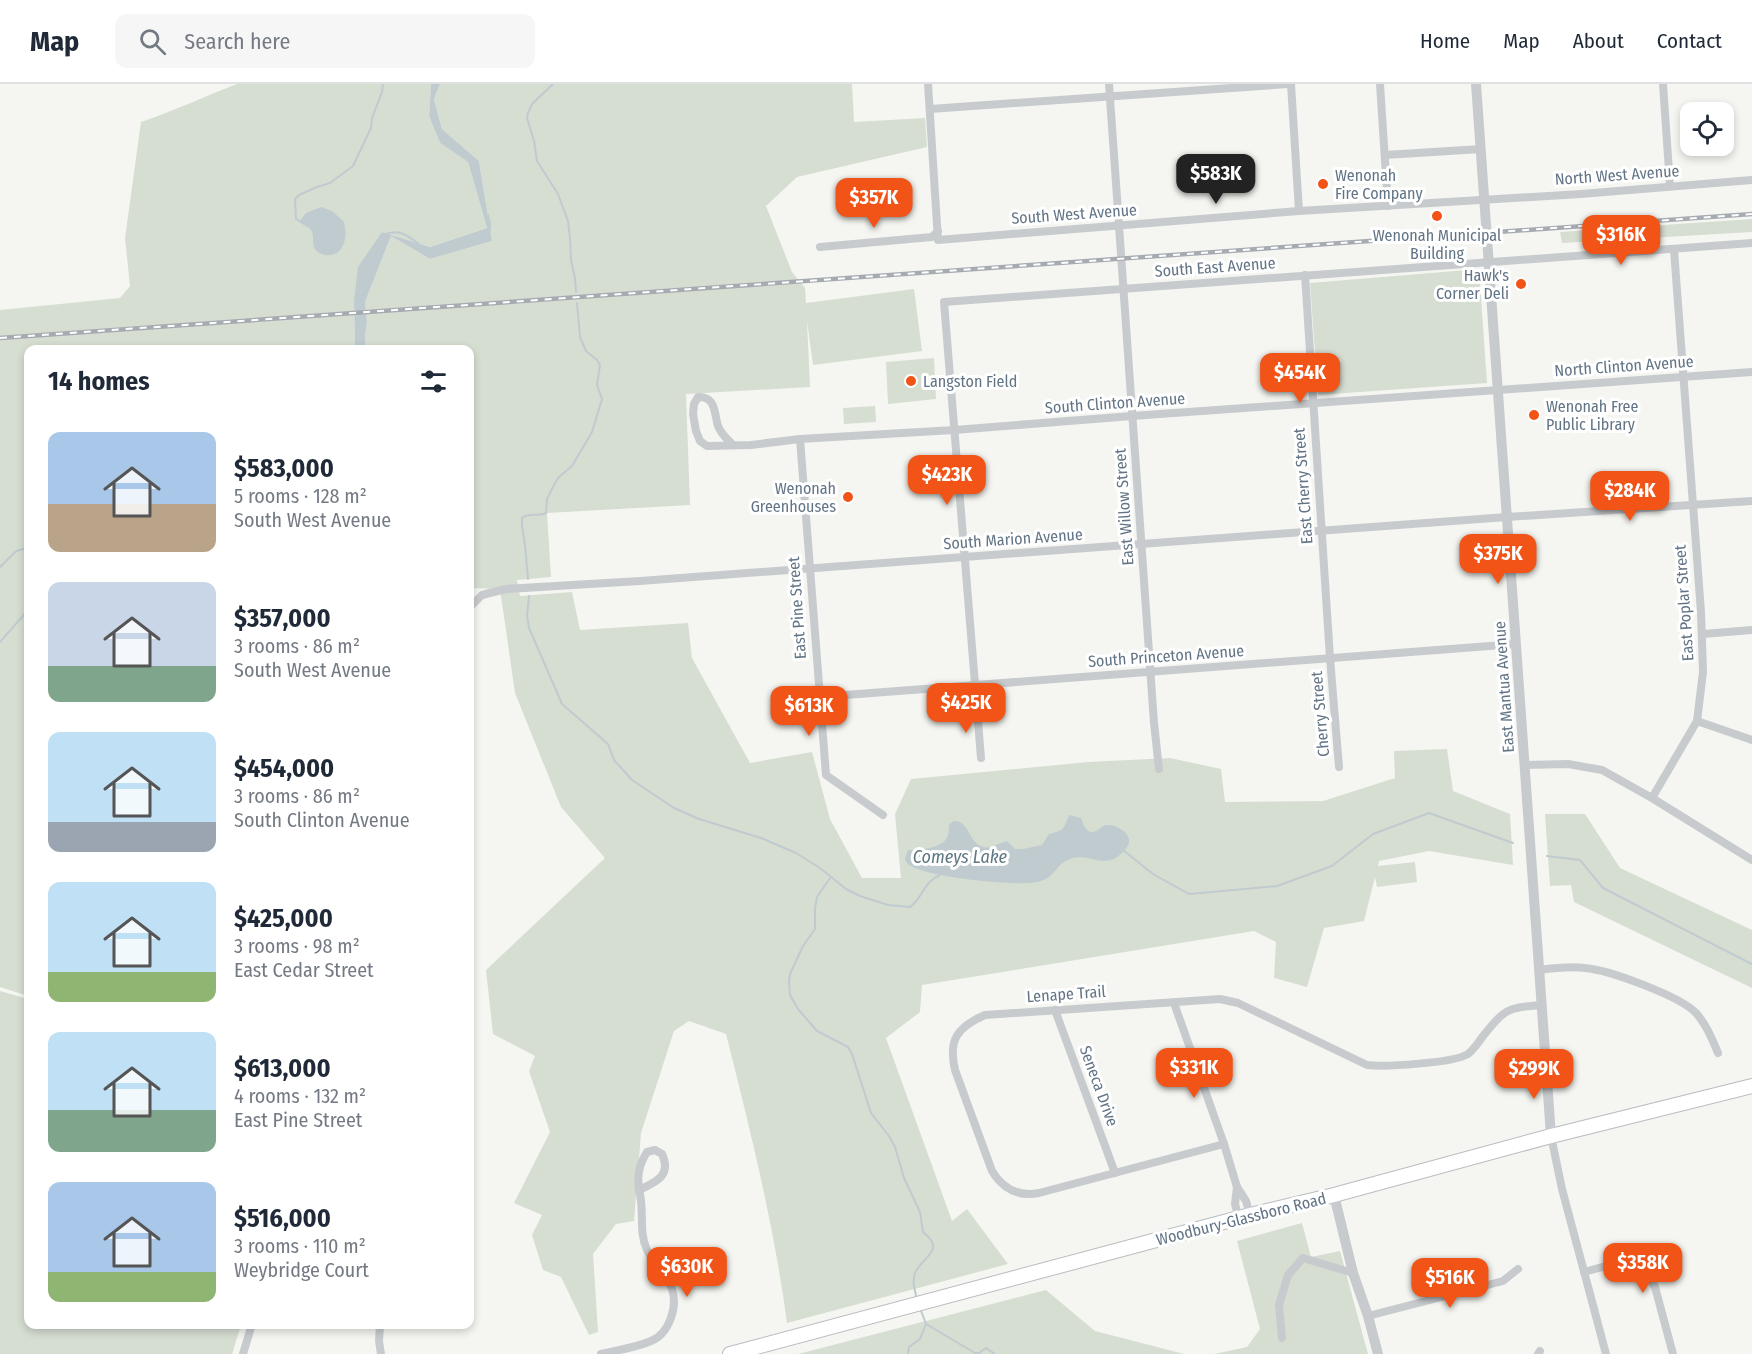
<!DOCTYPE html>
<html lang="en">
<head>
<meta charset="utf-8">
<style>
	:root { --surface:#fff; --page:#f6f6f7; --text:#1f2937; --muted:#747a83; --line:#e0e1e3; --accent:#f15416 }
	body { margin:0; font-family:"Fira Sans Condensed",sans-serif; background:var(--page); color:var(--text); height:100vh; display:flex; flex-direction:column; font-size:22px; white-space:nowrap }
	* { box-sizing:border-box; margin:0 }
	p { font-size:20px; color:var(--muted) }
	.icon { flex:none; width:33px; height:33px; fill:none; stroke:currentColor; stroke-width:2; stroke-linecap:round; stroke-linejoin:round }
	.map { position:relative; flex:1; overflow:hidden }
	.sheet { position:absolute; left:24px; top:261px; width:450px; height:984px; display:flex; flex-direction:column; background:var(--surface); border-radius:12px; box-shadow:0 3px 9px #0003 }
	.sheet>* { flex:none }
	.fabs { position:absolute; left:1680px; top:18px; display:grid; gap:12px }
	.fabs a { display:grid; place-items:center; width:54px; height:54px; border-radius:12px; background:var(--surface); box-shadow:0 3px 9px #0003; font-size:30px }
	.price { position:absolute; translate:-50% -51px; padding:0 14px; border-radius:12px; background:var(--accent); color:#fff; font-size:20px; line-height:39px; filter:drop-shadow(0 2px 3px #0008) }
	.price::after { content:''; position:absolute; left:50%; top:36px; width:18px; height:14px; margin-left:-9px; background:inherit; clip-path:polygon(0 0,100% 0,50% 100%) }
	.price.on { background:#222; color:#fff }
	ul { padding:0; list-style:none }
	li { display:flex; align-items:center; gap:18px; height:150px; padding:0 24px }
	li span { display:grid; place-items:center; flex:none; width:168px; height:120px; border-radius:12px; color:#555 }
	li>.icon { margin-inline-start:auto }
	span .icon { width:72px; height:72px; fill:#fffc; stroke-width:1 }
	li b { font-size:26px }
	h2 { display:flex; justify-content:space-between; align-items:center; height:72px; padding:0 24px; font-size:26px }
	header { display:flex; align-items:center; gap:36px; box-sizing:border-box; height:84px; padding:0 30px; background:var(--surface); border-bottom:2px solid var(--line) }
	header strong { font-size:28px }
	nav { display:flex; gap:33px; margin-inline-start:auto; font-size:21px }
	.search { width:420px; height:54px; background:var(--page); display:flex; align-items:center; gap:15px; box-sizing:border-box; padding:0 21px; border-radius:12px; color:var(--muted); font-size:22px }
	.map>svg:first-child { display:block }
</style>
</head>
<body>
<header>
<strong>Map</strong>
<div class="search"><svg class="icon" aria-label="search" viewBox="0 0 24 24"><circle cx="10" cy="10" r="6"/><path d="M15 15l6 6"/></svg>Search here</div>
<nav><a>Home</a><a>Map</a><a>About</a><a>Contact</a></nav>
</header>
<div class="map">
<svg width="1752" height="1270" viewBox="0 0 1752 1270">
	<rect width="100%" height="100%" fill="#f5f6f1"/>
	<g fill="#d6ded2">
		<path d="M237,0h194l-2,32 11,27 28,19 19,66 -57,19 -48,-15 -28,69 1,47 -25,2h-302v646l-28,-9v-677l120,-12 10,-12 -5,-48 16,-116c33,-11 64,-26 96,-38z"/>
		<path d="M440,0h412l2,38 71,-4 2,29 -130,30 -31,29 26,66 13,16 1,15 108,-14 8,62 -109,14 -6,-44 3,66 -124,7 4,111 -143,8 4,64 -34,3 3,16 52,-4 8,38 108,-7 4,35 58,105 62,-11 18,67 32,59h39l-6,-64 16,-35 177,-17 82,-4 51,11 4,33 98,-1 72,-23 -1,-27 53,-2 6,42 57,23 3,51 -84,-14 -50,10 -1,5 37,-4 2,20 -40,5 -2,-10 -11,44 -40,7 -17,59 -33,-9 2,-36 -22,-11 -332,54 -2,27 -34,26 66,183 15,-12 41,55 -221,59c-13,-98 -37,-194 -61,-289l-37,-13 -15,10 -33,102 -7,88 -18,3 -23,30 5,78 -9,3 -28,-58 -18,-7 -11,-35 10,-20 -28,-12 36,-71 -21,-61 6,-15 -42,-22 -7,-64 119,-112 -44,-51 -46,-114 -15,-104 -30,-1v-238h-107l4,-28 -2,-20 26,-66 39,23 62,-18 -13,-80 -37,-32 -8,-30z"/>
		<path d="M1752,135v13l-190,11 -2,-11z"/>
		<path d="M1479,185l8,114 -169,12 -8,-112z"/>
		<path d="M934,274l2,41 -48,5 -2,-42z"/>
		<path d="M875,322l1,16 -32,2 -1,-16z"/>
		<path d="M1545,730h40l35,54 132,62v58l-178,-86 -3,-17 -21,1z"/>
		<path d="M0,907l28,8v325l213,1 -9,29h-232z"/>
		<path d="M1302,1139l9,34 29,-6 28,103h-154l33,-7 13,-18 -23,-88z"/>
		<path d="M1046,1206l49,41 89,23h-386z"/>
	</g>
	<g fill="#c0cbd0">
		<path d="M431,0h9l-6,15 8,30 37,32 13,80 -62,18 -39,-23 -26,66 2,20 -4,27h-32l24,-1 -1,-47 4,-34 24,-35 48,15 57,-19 -19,-66 -28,-19 -11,-27z"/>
		<path d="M321,123l11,4 12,11c2,10 3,19 -4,28 -5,7 -20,7 -25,-1 -4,-6 0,-13 -4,-19 -3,-4 -9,-5 -12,-8l7,-9z"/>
		<path d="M1069,731l12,3c2,5 4,13 10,14 7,1 10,-7 16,-7 9,-1 24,8 22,18 -1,4 -5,8 -8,11 -17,15 -30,0 -48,4 -15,3 -18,19 -32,23 -19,7 -113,-4 -130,-15 -4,-2 -4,-3 -6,-7l3,-9c12,0 37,-2 40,-15 1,-1 1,-9 1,-10l4,-4c17,-2 15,23 31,26 8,2 15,-4 23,-6l8,8h8l19,-4 7,-11c15,-4 14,-4 20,-19z"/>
	</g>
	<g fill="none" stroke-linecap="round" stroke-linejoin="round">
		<g stroke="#c0cbd0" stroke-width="2">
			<path d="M553,0l-21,20 -4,9 -1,5 7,23 3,20 21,33 10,27 2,18 1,21 4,18 1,14"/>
			<path d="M488,131l2,8v7"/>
			<path d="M301,138l-5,-3 -1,-20 4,-4 18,-8 13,-4 23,-17 18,-38 1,-10 10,-26 1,-8"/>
			<path d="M386,150c14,-5 22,2 33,10"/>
			<path d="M364,266v-16"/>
			<path d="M0,483l16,-16 12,-3"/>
			<path d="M528,495l-3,-34 -3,-19v-8c7,-6 16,-1 24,-5l1,-14 8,-16 4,-6 13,-11 20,-34 10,-33 -5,-14 3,-20 -3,-5 -11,-9 -6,-14 -3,-34"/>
			<path d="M529,512l-2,20 2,12 33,76 46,40 6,16 18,20 42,28 25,11 62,19 35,15 24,15 26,21 14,7 28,9 22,2c13,-9 13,-25 30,-32"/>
			<path d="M0,558l28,-32"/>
			<path d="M1123,766l30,24 36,20 88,-8 55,-20 41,-32 56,-21 84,30"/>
			<path d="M1547,772l33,4 23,28 149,76"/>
			<path d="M830,794l-13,19 -2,11v21l-12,17 -13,28 -1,7 1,14 8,14 19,22 31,16 4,7 19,59 18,23 6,11 9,31 16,34 3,20c23,18 1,24 -7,39 -5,9 -1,19 1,29"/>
			<path d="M926,1240l49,29h4l7,-5 9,6"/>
			<path d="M908,1270l1,-7 11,-8 6,-15 -6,-16"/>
		</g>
		<g stroke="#b8bcc0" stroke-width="16">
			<path id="primary" d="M730,1270l520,-139 84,-20 217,-59 201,-50"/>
		</g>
		<g stroke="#c8cbce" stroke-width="8">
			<path d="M928,0l10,156 361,-29 282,-17 171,-14"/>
			<path d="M1109,0l45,639 5,46"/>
			<path d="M1291,0l8,127"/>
			<path d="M1380,0l8,122"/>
			<path d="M1663,0l7,102"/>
			<path d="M930,25l358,-25"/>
			<path d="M1385,71l96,-6"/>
			<path d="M820,163l112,-10 6,-6"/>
			<path d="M1305,191l25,383 9,109"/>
			<path d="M800,355l26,336 57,40"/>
			<path d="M733,361c-6,-6 -12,-11 -15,-19 -4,-13 -2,-30 -20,-29l-4,7 -1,10 3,17 4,10 7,5 44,-1 49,-6 154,-9 178,-14 620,-44"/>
			<path d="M470,523l12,-12 24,-6 134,-8 867,-64 245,-16"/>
			<path d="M1703,550l49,-4"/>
			<path d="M819,613l697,-53"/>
			<path d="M1697,637l55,19"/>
			<path d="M981,674l-37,-456 808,-59"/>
			<path d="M1525,681l43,-1 34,6 50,28 100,62"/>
			<path d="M1652,714l45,-77 6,-49 -2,-60 -27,-362"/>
			<path d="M1539,886c15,-2 31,-4 46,-2 24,2 95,28 111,45 10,11 16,26 22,40"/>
			<path d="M1174,919l50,141 13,43 9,14 4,14"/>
			<path d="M1055,926l60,163"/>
			<path d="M1551,1052l11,53 44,165"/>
			<path d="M1224,1060l-185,49c-21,4 -36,-4 -47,-22l-37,-101c-7,-30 2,-43 30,-55l235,-16 18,4 129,62c18,2 87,-2 101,-11 6,-5 11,-12 15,-18 22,-27 23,-28 58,-31"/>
			<path d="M655,1066l7,4c10,22 -6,28 -23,36 -2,-15 0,-25 8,-38z"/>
			<path d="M1237,1103l-2,17 4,15"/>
			<path d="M1584,1188l29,-8h18l18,12 6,11 18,67"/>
			<path d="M1368,1232l135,-35 15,-12"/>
			<path d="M380,1240l-1,17 2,13"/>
			<path d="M1282,1254l-3,-33 9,-30 15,-17 50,15"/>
			<path d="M243,1270l9,-30"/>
			<path d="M601,1270c16,-4 34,-6 50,-13 18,-7 27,-34 21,-52 -5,-15 -19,-25 -25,-39 -9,-19 -2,-40 -8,-60"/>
			<path d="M1538,1270l2,-3"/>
		</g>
		<g stroke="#c8cbce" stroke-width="10">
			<path d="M1476,0l75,1052"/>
			<path d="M1334,1111l19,78 15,43 10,38"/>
		</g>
		<use href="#primary" stroke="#fff" stroke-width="14"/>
		<g stroke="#a5abb1" stroke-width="4.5">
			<path id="rail" d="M0,254l1752,-124"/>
		</g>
		<use href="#rail" stroke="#fff" stroke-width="2" stroke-dasharray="7" stroke-linecap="butt"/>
	</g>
	<g fill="#f15416" stroke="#fff" stroke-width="2">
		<circle cx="1323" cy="100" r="6"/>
		<circle cx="1437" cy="132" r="6"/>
		<circle cx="1521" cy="200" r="6"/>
		<circle cx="911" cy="297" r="6"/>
		<circle cx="1534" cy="331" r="6"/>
		<circle cx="848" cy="413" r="6"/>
	</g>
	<g text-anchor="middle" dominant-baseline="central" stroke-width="6" stroke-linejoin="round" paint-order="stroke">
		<g font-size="16" fill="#627485" stroke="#fff" text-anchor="start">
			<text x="1335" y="91">Wenonah<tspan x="1335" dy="18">Fire Company</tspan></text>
			<text x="1437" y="151" text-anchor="middle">Wenonah Municipal<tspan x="1437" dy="18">Building</tspan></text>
			<text x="1509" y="191" text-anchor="end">Hawk's<tspan x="1509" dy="18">Corner Deli</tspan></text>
			<text x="923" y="297">Langston Field</text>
			<text x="1546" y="322">Wenonah Free<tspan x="1546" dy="18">Public Library</tspan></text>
			<text x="836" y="404" text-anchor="end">Wenonah<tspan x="836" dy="18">Greenhouses</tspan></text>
		</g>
		<g font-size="16" fill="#627485" stroke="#fff">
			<text transform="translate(1617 91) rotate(-4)">North West Avenue</text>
			<text transform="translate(1074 130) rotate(-4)">South West Avenue</text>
			<text transform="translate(1215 183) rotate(-4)">South East Avenue</text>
			<text transform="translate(1624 282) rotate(-4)">North Clinton Avenue</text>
			<text transform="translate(1115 319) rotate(-4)">South Clinton Avenue</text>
			<text transform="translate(1303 402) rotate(-94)">East Cherry Street</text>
			<text transform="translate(1124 423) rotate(-94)">East Willow Street</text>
			<text transform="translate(1013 455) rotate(-4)">South Marion Avenue</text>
			<text transform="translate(1684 519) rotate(-94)">East Poplar Street</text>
			<text transform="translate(797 524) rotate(-94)">East Pine Street</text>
			<text transform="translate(1166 572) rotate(-4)">South Princeton Avenue</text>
			<text transform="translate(1504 603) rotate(-94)">East Mantua Avenue</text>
			<text transform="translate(1320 630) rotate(-95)">Cherry Street</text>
			<text transform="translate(1066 910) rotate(-4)">Lenape Trail</text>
			<text transform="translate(1099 1002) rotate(70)">Seneca Drive</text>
			<text transform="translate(1241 1135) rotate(-14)">Woodbury-Glassboro Road</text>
		</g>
		<g font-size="18" font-style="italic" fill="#5e7782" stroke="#fff">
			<text x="960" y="773">Comeys Lake</text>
		</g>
	</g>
</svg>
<div class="fabs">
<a><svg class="icon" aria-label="locate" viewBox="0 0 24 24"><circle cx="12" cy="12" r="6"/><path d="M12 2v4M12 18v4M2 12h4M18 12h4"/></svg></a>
</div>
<b class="price on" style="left:1216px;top:121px">$583K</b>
<b class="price" style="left:874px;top:145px">$357K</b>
<b class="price" style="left:1621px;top:182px">$316K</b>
<b class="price" style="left:1300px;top:320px">$454K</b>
<b class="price" style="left:947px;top:422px">$423K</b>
<b class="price" style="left:1630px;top:438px">$284K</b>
<b class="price" style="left:1498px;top:501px">$375K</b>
<b class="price" style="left:966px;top:650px">$425K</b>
<b class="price" style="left:809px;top:653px">$613K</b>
<b class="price" style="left:1194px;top:1015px">$331K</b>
<b class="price" style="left:1534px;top:1016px">$299K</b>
<b class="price" style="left:1643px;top:1210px">$358K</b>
<b class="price" style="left:687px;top:1214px">$630K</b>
<b class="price" style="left:1450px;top:1225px">$516K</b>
<section class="sheet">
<h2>14 homes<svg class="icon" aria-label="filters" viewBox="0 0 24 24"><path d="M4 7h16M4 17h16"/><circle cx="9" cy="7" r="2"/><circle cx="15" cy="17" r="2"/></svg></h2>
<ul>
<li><span style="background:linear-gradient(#a9c7e8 60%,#b9a48a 0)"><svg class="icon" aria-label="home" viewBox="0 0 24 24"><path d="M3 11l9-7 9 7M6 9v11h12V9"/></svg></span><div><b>$583,000</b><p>5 rooms · 128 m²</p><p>South West Avenue</p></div></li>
<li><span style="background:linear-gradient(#c9d6e8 70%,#7fa58c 0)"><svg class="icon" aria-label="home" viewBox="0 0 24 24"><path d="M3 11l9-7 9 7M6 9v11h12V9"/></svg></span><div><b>$357,000</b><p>3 rooms · 86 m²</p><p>South West Avenue</p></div></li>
<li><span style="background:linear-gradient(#bfe0f5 75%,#9aa5b1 0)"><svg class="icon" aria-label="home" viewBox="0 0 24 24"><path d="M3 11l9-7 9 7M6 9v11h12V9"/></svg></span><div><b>$454,000</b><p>3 rooms · 86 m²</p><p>South Clinton Avenue</p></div></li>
<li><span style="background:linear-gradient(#bfe0f5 75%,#8fb573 0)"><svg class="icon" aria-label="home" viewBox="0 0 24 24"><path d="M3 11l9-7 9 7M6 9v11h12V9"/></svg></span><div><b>$425,000</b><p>3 rooms · 98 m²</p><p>East Cedar Street</p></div></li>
<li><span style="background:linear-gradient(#bfe0f5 65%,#7fa58c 0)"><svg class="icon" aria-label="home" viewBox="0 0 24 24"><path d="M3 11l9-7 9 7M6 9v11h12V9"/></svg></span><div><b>$613,000</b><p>4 rooms · 132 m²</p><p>East Pine Street</p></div></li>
<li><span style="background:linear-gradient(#a9c7e8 75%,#8fb573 0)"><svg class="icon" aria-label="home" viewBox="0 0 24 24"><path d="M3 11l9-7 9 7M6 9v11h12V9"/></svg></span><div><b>$516,000</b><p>3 rooms · 110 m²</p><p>Weybridge Court</p></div></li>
</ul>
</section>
</div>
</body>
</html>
